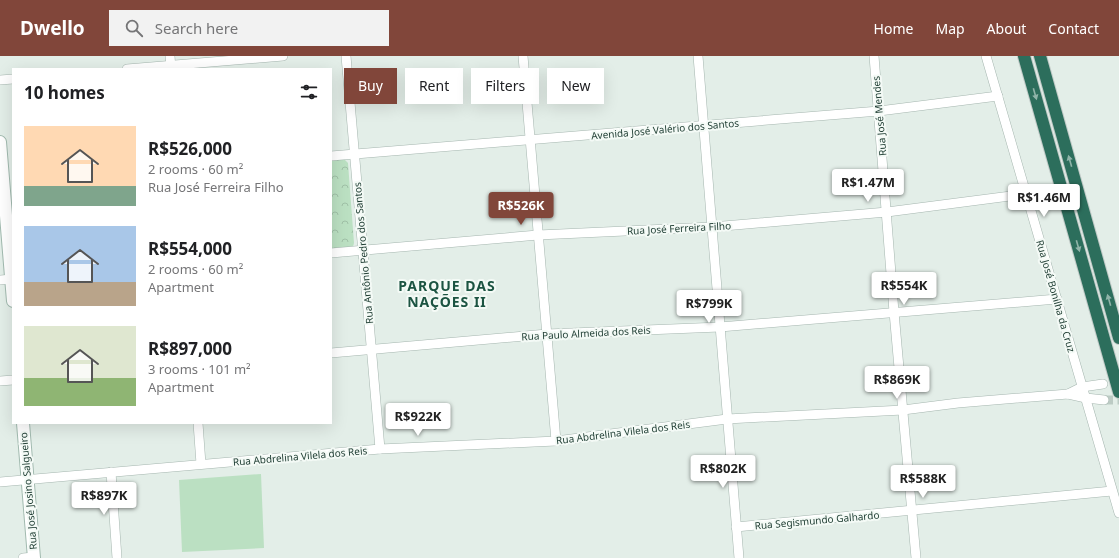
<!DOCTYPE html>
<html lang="en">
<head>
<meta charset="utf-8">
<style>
	:root { --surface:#fff; --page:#f2f2f2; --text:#202124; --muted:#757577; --accent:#81463a }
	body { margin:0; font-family:"Noto Sans",sans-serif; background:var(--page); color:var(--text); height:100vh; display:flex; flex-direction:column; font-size:15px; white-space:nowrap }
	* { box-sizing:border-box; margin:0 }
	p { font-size:13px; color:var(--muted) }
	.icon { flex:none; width:22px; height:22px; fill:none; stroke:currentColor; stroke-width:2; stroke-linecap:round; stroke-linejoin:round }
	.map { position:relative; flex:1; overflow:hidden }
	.panel { position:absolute; left:12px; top:12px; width:320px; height:356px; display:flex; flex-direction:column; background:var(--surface); border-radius:0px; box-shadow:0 4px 16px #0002 }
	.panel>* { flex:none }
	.banner { position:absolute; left:344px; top:12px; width:380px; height:36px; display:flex; gap:8px }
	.price { position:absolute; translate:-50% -34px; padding:0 9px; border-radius:4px; background:#fff; color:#222; font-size:13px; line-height:26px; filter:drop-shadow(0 1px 2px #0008) }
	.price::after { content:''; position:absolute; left:50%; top:24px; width:12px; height:9px; margin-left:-6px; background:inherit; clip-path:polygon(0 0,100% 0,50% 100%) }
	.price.current { background:var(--accent); color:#fff }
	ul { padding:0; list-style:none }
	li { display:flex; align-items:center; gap:12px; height:100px; padding:0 12px }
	li span { display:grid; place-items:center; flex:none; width:112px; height:80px; border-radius:0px; color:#555 }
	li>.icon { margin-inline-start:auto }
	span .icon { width:48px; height:48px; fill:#fffc; stroke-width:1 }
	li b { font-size:17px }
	h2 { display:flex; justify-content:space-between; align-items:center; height:48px; padding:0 12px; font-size:17px }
	.tag { padding:0 14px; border-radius:0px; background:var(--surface); box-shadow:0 4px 16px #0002; font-size:14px; line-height:36px }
	.tag.current { background:var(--accent); color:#fff }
	header { display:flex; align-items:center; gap:24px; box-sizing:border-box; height:56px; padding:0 20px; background:var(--accent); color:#fff }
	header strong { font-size:19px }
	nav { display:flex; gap:22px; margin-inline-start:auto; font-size:14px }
	.search { width:280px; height:36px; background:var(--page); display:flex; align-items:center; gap:10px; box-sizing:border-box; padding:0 14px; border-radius:0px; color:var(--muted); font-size:15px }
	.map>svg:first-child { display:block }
</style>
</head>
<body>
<header>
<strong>Dwello</strong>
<div class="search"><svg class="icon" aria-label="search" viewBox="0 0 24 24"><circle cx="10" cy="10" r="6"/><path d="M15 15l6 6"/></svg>Search here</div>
<nav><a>Home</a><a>Map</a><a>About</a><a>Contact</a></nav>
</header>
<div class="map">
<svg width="1119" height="502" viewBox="0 0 1119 502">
	<defs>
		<pattern id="park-crowns" width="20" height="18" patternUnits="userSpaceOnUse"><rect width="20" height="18" fill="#bbe0c2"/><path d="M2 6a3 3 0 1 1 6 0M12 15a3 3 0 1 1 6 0" fill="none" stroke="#a0c1a7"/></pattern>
	</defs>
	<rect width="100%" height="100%" fill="#e3eee8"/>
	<path fill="#bbe0c2" d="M261,418l3,74 -82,4 -3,-72z"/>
	<path fill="url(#park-crowns)" d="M343,102l5,5 6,80 -1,4 -22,2v-90z"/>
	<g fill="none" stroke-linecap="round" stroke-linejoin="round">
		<path stroke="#bccbc4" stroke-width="9" stroke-dasharray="9 4.5" stroke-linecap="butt" d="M1104,344h15"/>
		<g stroke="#a5b6af" stroke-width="10">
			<g id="street">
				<path d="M170,0l1,13"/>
				<path d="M346,0l34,393"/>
				<path d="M523,0l33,385"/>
				<path d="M698,0l41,502"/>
				<path d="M874,0l20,256 22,246"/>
				<path d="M986,0l133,457"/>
				<path d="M127,13l156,-13"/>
				<path d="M0,24l13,-1"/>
				<path d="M331,100l548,-45 119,-15"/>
				<path d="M331,197l207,-18 174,-8 175,-15 139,-18"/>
				<path d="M0,224l13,-1"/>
				<path d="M331,297l216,-19 173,-7 337,-28"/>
				<path d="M0,325l13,-1"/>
				<path d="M1068,338l14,-7 21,-3"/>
				<path d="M198,367l3,41"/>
				<path d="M111,416l6,86"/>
				<path d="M0,426l380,-33 176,-8 171,-22 176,-9 55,-7 110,-9 18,4 18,2"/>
				<path d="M736,471l376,-36"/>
				<path d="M23,502l11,-1"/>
			</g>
		</g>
		<g stroke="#a1baaf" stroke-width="14">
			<g id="secondary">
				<path d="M0,86l13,159"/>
				<path d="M23,367l11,135"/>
			</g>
		</g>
		<g stroke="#c1cac7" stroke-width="14">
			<g id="highway">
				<path d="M1024,0l95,336"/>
				<path d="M1040,0l79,282"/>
			</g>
		</g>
		<use href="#street" stroke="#fff" stroke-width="9"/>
		<use href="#secondary" stroke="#fff" stroke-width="12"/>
		<use href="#highway" stroke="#2c6e5c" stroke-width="12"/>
	</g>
	<defs><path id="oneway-solid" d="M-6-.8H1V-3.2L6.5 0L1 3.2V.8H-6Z"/></defs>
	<g fill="#90b4a9">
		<use href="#oneway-solid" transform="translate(1035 38) rotate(74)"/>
		<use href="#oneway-solid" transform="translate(1070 105) rotate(-106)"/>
		<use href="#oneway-solid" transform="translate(1078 190) rotate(74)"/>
		<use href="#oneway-solid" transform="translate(1109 244) rotate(-106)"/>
	</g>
	<g text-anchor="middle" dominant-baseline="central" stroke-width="4" stroke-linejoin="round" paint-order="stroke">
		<g font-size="10" fill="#224036" stroke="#f4faf6">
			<text transform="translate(879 60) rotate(-95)">Rua José Mendes</text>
			<text transform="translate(665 73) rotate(-5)">Avenida José Valério dos Santos</text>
			<text transform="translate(679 172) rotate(-3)">Rua José Ferreira Filho</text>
			<text transform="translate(363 197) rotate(-95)">Rua Antônio Pedro dos Santos</text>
			<text transform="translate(1056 240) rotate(74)">Rua José Bonilha da Cruz</text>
			<text transform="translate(586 277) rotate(-3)">Rua Paulo Almeida dos Reis</text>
			<text transform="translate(623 376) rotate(-7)">Rua Abdrelina Vilela dos Reis</text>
			<text transform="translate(300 400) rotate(-5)">Rua Abdrelina Vilela dos Reis</text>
			<text transform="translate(28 435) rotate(-95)">Rua José Josino Salgueiro</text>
			<text transform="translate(817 464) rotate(-5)">Rua Segismundo Galhardo</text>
		</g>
		<g font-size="14" font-weight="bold" letter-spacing="1" fill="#1c5442" stroke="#f4faf6">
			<text x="447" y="229">PARQUE DAS<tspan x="447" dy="16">NAÇÕES II</tspan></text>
		</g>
	</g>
</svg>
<b class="price" style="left:868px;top:147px">R$1.47M</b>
<b class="price" style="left:1044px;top:162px">R$1.46M</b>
<b class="price current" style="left:521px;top:170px">R$526K</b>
<b class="price" style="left:904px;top:250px">R$554K</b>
<b class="price" style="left:709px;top:268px">R$799K</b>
<b class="price" style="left:897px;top:344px">R$869K</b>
<b class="price" style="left:418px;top:381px">R$922K</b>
<b class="price" style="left:723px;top:433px">R$802K</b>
<b class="price" style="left:923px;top:443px">R$588K</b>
<b class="price" style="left:104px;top:460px">R$897K</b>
<div class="banner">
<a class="tag current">Buy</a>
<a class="tag">Rent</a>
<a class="tag">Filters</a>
<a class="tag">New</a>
</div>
<section class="panel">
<h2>10 homes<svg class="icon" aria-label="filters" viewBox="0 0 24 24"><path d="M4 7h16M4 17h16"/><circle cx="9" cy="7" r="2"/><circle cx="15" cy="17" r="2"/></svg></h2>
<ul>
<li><span style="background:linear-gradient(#ffd9b3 75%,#7fa58c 0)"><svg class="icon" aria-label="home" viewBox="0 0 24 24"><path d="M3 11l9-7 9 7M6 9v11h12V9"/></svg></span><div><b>R$526,000</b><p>2 rooms · 60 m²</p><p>Rua José Ferreira Filho</p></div></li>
<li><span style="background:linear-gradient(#a9c7e8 70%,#b9a48a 0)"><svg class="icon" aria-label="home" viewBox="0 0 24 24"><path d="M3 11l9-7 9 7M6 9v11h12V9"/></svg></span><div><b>R$554,000</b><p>2 rooms · 60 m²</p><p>Apartment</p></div></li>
<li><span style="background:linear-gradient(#dfe7d0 65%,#8fb573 0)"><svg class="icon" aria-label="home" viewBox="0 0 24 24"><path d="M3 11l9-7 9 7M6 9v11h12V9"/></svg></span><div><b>R$897,000</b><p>3 rooms · 101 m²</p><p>Apartment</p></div></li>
</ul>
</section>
</div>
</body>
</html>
